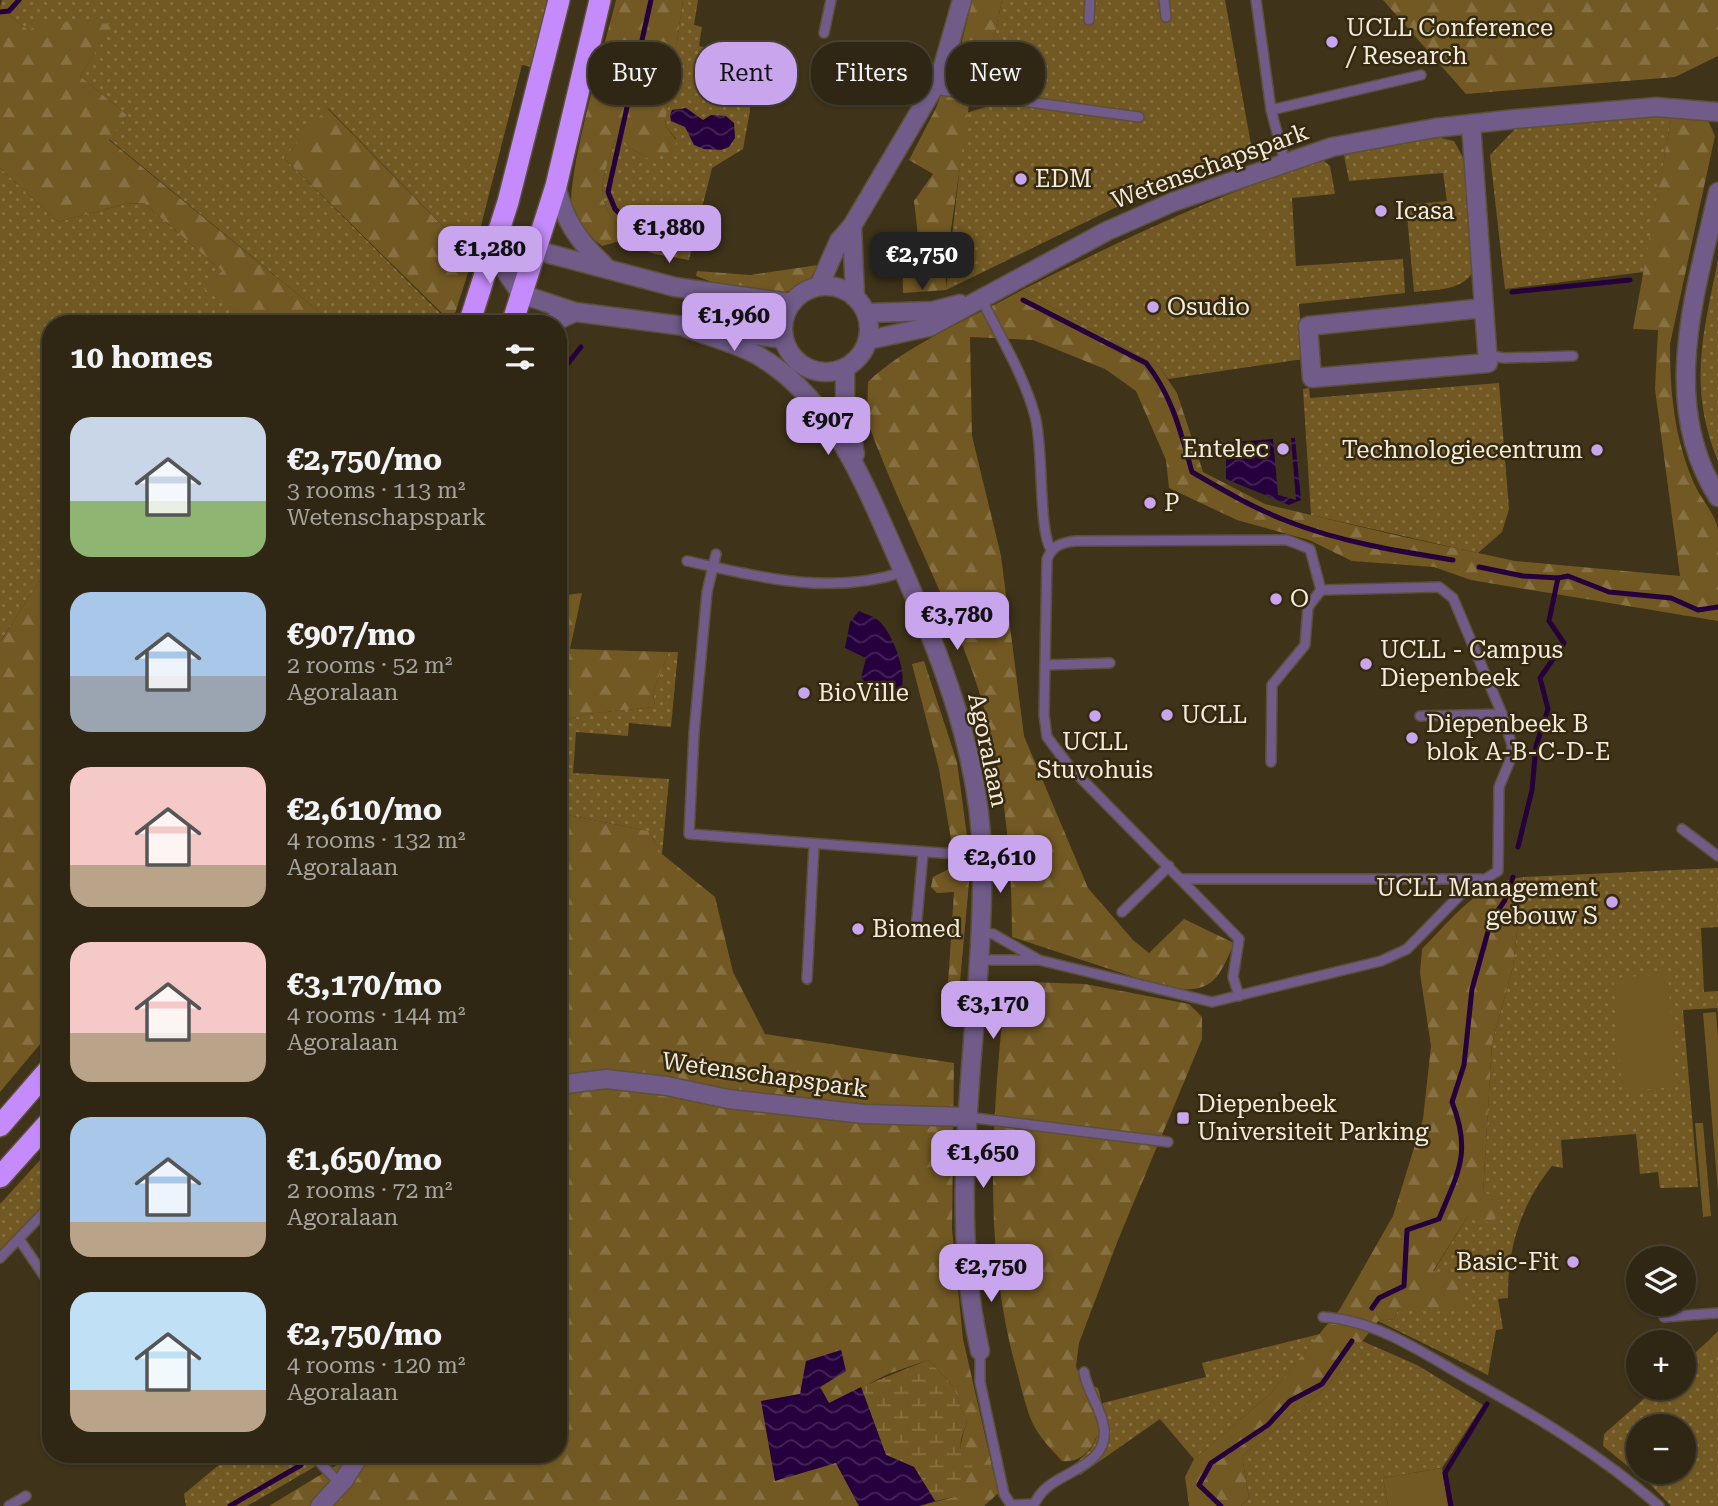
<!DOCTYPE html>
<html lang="en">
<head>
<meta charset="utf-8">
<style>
	:root { --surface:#2f2613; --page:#372e1c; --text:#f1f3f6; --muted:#a7a5a0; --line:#4a4333; --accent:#c9a5ee }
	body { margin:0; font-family:"Roboto Serif",serif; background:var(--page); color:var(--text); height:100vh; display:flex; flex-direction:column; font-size:26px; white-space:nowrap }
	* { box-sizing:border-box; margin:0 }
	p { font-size:23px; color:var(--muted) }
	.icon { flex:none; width:38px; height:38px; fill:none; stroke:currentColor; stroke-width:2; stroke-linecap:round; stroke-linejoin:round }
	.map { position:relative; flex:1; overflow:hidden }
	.panel { position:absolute; left:42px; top:315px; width:525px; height:1148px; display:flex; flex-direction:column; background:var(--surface); border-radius:28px; box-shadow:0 2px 5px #0004,0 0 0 2px var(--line) }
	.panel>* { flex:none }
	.top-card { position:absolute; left:588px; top:42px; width:665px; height:63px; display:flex; gap:14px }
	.tools { position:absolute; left:1626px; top:1246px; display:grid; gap:14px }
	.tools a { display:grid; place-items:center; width:70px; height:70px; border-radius:50%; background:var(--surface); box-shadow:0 2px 5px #0004,0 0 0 2px var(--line); font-size:35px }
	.price { position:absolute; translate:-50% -60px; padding:0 16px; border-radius:14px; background:var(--accent); color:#111; font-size:23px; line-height:46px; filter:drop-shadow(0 2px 4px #0008) }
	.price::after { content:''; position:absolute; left:50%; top:42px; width:21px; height:16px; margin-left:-10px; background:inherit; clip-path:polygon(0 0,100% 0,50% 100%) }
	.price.on { background:#222; color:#fff }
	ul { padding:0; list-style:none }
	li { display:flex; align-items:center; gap:21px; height:175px; padding:0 28px }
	li span { display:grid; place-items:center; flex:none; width:196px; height:140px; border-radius:21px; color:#555 }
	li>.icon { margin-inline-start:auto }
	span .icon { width:84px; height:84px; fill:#fffc; stroke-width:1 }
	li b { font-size:30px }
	h2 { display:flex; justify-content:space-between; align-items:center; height:84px; padding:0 28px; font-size:30px }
	.chip { padding:0 24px; border-radius:28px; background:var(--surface); box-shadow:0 2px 5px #0004,0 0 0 2px var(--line); font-size:24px; line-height:63px }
	.chip.on { background:var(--accent); color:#111 }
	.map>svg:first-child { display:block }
</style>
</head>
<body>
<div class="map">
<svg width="1718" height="1506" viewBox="0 0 1718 1506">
	<defs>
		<pattern id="green-dots" width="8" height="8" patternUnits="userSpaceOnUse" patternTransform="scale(1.75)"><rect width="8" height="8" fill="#725923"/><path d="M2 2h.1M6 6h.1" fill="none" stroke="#877142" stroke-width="1.8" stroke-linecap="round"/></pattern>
		<pattern id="forest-firs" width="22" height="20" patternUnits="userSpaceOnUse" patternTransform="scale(1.75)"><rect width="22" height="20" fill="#725923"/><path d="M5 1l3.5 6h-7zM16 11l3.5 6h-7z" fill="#877142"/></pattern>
		<pattern id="wetland-marsh" width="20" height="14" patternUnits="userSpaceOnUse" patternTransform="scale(1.75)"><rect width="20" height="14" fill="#725923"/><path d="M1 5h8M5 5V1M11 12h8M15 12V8" fill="none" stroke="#877142"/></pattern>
		<pattern id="water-waves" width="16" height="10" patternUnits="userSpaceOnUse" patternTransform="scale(1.75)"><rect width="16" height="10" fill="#25003d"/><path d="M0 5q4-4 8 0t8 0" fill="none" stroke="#452558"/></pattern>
	</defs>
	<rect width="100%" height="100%" fill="#3f3319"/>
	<g fill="url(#green-dots)" fill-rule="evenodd">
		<path d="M2,0h545l-15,67 -10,-2 -49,192 -145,-149 -44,50 167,166h-117l-225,-185 18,-24 -47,-39 33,-52 -84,7 -29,-24z"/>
		<path d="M683,0h15l-4,25 8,2 -3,19 13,3 -6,28 43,9 1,25 -7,38 -31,19 -23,92 -34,-6 -33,-12 7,-4c-37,-39 -29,-51 -14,-98l35,19 26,-20 -11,-14z"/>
		<path d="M1002,0h223l27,150 -78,29 -228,111 20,-177 34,-10 8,-46 -17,-5z"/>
		<path d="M1672,114l-28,158 -139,17 -15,-134 27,-28z"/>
		<path d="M1432,136l22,5 11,20 10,108c-13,23 -38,20 -61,23l-8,-87 41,-4 -4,-28 -94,8 -5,-26z"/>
		<path d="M1323,160l7,6 5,28 -43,4 4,68 107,-7 2,34 -106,11 4,55 -135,20 -8,-11 -138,-78c98,-49 197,-97 301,-130z"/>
		<path d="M0,168l58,54 67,-18 19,-1 78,68 -17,18 49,35h-203v239l-51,79z"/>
		<path d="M1718,260v201c-30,-74 -15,-127 0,-201z"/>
		<path d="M1499,383l10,126 -7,23 -24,21 -167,-38 -8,-126 6,-1 1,10z"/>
		<path d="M669,652h9l-7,75 -42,-4 -1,13 -52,-4 -3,41 96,6 -7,75 -14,-23 -90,-18v-90l28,-9 69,-7 -2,-15z"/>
		<path d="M1718,868v59l-17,1 3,64 14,-1v22l-1,-5 -34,2 15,177 -38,1 -2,-16 -18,2 -4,-40 -75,6 2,28 -11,-2c-31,38 -45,83 -44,132l-10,1 5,30 -7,1 -8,45 -110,-54 16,-2 5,-11 34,-36 35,-56 35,-17 -20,-6 9,-150 21,-76 10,-90z"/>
		<path d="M51,1148v51l-51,51v-46z"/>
		<path d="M1320,1334l-50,60 -76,65 -34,-40 -80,56 -7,-9 17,-16 6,-11 7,-36 103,-26 -4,-14z"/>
		<path d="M1362,1341l55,24 66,40 -41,63 -59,10 5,28h-147l8,-8 -7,-42 85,-69z"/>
		<path d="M1708,1341l7,22h3v143h-47l-20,-21 -48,-39 1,-12 52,-46h28v-25zM1638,1426h46v46h-46z"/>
		<path d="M232,1454h72l12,12 -69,40h-61l-2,-12z"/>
	</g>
	<g fill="url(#forest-firs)">
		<path d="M616,0h67l-18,125 11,15v10l-26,9 -35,-19c-15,47 -23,60 15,98l-28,8c-11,-9 -23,-18 -29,-31 -11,-29 34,-177 43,-215z"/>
		<path d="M972,0h30l-11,52 -31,-3z"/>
		<path d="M1383,0h335v56l-43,21 -209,17z"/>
		<path d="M0,7l29,24 11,-11 74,4 -34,52 47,39 -18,25 225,184h-80l-50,-35 18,-18 -78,-68 -19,1 -67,18 -58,-54z"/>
		<path d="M955,59l20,4 -29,201v26l-43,3 -1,-40 18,1 -6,-53 19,-27 -24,-14 27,-52z"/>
		<path d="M327,108l146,149 -21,66 -168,-165z"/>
		<path d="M1672,114l36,6 7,16 -45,208c0,48 4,92 23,137 6,16 22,32 25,48 0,28 0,62 0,92l-247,-41 -37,-13 -82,-6 -43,-21 -72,-20 -68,-32 -3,-28 -30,-69 -31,-22 -72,-29 -63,-3 2,99 29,120 23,180 64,152 45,52 16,13 35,-34 50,24c-16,38 -22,51 -67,45l-155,-51c0,-90 -10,-186 -42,-272 -31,-83 -73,-162 -103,-245l1,-38c36,-36 108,-66 154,-92l138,78 17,25 26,79 62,32 130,31 120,26 165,15 -25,-187 3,-59 -25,-1z"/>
		<path d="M818,265c-17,47 -89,24 -122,11l1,-5 53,4z"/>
		<path d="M51,563v468l-51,61v-450z"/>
		<path d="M582,593l-12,56 99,3 -16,40 2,15 -69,7 -28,9v-127z"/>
		<path d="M924,661l33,101 11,81 -16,2 -13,-76 -27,-105z"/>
		<path d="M558,813l90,18 14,23 53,43 18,75 32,62 189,29 -2,166 11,110 31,136 9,14 -19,17h-65l39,-10c2,-25 -1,-50 9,-73l-14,-37 -25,-26 -40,14 -59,30 -9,-17 25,-16 -4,-21 -41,44 -39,8 75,61 23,43h-590l76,-46 1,-6h212z"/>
		<path d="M953,867l17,5 -13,143 -11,-1 8,-122 -17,1 -6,-6 2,-10z"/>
		<path d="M1523,877l-10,90 -21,76 -9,150 21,6 -11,25 -25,-8 -35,55 32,9 -4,28h-62l-5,11 -16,2 -51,66 -85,69 7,42 -8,8h-52l-4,-29 9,-18 76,-65 70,-85 53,-93 30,-97 8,-73 -11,-73 2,-24c32,-32 54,-65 101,-72z"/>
		<path d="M1006,981l79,3 104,20 13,13v22l-84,201 -39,103 -3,23 6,16 16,6c9,26 0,77 -36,73 -10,-11 -22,-23 -29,-37 -8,-18 -12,-38 -17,-56 -35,-127 -23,-258 -10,-387z"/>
		<path d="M1718,1331v32l-3,1 -7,-23z"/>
	</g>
	<path fill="url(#wetland-marsh)" d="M928,1360l25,26 14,37c-8,19 -11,29 6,44l-15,29 -23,5 -21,-34 -28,-12 -25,-68z"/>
	<g fill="#725923">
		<path d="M1668,974l8,113 -54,4 -9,-113z"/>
		<path d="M1716,1012l2,25v155l-15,-179z"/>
		<path d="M1695,1123h8l8,93 -8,1z"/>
		<path d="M1442,1468l6,38h-60l-5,-28z"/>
	</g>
	<g fill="url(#water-waves)">
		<path d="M686,108l17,12 8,-5 15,1 8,7 1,15 -6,9 -8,3 -17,-1 -10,-4 -9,-18 -14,-6 -1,-6 2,-5z"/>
		<path d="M1291,438h4l6,62 -12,5 -63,-26v-36l47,-4 5,56 18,5z"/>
		<path d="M859,611c6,3 15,5 20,10 14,13 27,49 23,67 -19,7 -26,2 -41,-10l5,-20 -21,-10 5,-26z"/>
		<path d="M841,1350l5,21 -26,16 9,16 32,-16 25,68 28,12 21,34 -16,5h-60l-23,-43 -61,18 -14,-80 39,-7 6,-33z"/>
	</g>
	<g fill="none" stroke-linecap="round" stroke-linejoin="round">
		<g stroke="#25003d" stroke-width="5">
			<path d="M0,12l9,-1 10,-11"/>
			<path d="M641,245l1,-8 -27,-28 -7,-17 43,-192"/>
			<path d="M1512,292l118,-12"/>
			<path d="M1023,300l123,63c26,32 35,70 46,109 31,18 61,36 95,49 53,21 110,30 166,39"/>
			<path d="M558,376l23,-29"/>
			<path d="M1479,567l44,9 35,2"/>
			<path d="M1518,847l14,-57 4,-44 12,-37 -8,-31 24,-35 -15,-22 9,-43 10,-2 41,16 62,6 27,12 20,-3"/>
			<path d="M1372,1308l7,-10 25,-12 3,-56 32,-11c19,-47 33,-66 13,-117l12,-37 8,-76 19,-68 14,-21 8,-23"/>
			<path d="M230,1506l71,-41"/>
			<path d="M1221,1506l-22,-21 12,-22 57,-38 22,-24 32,-17 30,-43"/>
			<path d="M1451,1506l-6,-33 42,-69"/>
		</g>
		<g stroke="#5c5038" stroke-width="12">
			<g id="lane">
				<path d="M1164,0l2,17"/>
				<path d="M1256,0l15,110 14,52"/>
				<path d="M1089,20l1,-20"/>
				<path d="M824,33l7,-33"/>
				<path d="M933,89l206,28"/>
				<path d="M1271,110l150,-35"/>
				<path d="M981,298c19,39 43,77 54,118 9,33 3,113 16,134"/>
				<path d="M1488,355l16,3 69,-2"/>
				<path d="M716,554l-9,38 -13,141 -5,101 293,22"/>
				<path d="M687,561c72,16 144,35 216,11"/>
				<path d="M1045,665l65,-2"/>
				<path d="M1420,716l82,-2"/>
				<path d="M1682,829l36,27"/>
				<path d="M1181,879h300"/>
				<path d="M1122,912l47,-46"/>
				<path d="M916,929l7,-76"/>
				<path d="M980,932l13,2 46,26 173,42 169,-41 26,-12 53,-54 38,-24 1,-84 12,-29 1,-13 -10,-31 -49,-116 -14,-11 -118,3"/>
				<path d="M979,960h59"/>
				<path d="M807,979l7,-134"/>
				<path d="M1239,996l-6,-19 6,-38 -170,-173 -22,-29 -3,-22 3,-156c6,-14 14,-16 28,-18l212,-1 23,9 11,41 -13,17 -3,38 -33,40 -1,77"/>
				<path d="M967,1117l201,25"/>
				<path d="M19,1239l32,47"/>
				<path d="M0,1258l51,-53"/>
				<path d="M1662,1304l2,13 54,-4"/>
				<path d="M1323,1317c55,3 104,39 151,65 65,36 128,74 185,124"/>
				<path d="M980,1351v31l24,112 7,11 23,-1c3,-5 6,-10 10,-14 19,-19 65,-25 60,-62 -3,-21 -17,-36 -20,-56"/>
				<path d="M312,1454l28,30"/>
				<path d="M9,1506l17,-10"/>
			</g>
		</g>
		<g stroke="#5c5038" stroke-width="21">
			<g id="street">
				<path d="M1471,124l13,184 -176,18 4,52 176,-15 -4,-55"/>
				<path d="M556,186c8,34 23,56 48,79"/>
				<path d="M1718,192c-22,100 -60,211 0,305"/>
				<path d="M852,226l3,70"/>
				<path d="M819,286l20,-45 13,-15 81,-137 9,-19 20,-70"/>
				<circle cx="826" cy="329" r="43"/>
				<path d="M867,313l66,-2 27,-7"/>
				<path d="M549,324l26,-12"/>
				<path d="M687,328c23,9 49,15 70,27 70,40 102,116 133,186 44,99 90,205 92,316 3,164 -39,330 -2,494"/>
				<path d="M784,339l-209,-27 -54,-18 -27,-40 41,-4 140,37 116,16"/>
				<path d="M868,340l61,-13 178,-96 66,-29 159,-55 103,-19 80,-9 141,-12 62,5"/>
				<path d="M845,368v34l10,52"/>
				<path d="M558,1085l48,-6 61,7 61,13 136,15 103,3"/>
				<path d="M320,1506l24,-26 16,-26"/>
			</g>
		</g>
		<g stroke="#5c5038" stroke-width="24">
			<g id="highway">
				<path d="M469,324l39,-122 51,-202"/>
				<path d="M512,324l44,-138 44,-186"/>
				<path d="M0,1126l51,-59"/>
				<path d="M0,1177l51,-57"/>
			</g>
		</g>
		<use href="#lane" stroke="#715b89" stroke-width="9"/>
		<use href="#street" stroke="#715b89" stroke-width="18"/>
		<use href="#highway" stroke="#c58bfc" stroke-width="21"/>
	</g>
	<g fill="#c9a5ee" stroke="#35290f" stroke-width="2.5">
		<circle cx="1332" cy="42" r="7"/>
		<circle cx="1021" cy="179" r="7"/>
		<circle cx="1381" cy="211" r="7"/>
		<circle cx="1153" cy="307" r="7"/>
		<circle cx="1283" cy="449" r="7"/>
		<circle cx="1597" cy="450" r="7"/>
		<circle cx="1150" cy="503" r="7"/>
		<circle cx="1276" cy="599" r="7"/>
		<circle cx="1366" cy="664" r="7"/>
		<circle cx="804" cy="693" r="7"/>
		<circle cx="1167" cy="715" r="7"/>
		<circle cx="1095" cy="716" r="7"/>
		<circle cx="1412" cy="738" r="7"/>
		<circle cx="1612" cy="902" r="7"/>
		<circle cx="858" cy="929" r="7"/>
		<rect x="1176" y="1111" width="14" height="14" rx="3.5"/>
		<circle cx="1573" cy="1262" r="7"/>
	</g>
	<g text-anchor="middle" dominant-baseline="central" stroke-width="5" stroke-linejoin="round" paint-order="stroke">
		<g font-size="24" fill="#f3ebdc" stroke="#35290f" text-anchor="start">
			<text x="1346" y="28">UCLL Conference<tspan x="1346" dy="28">/ Research</tspan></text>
			<text x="1035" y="179">EDM</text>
			<text x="1395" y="211">Icasa</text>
			<text x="1167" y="307">Osudio</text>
			<text x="1269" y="449" text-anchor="end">Entelec</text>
			<text x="1583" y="450" text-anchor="end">Technologiecentrum</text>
			<text x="1164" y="503">P</text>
			<text x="1290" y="599">O</text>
			<text x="1380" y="650">UCLL - Campus<tspan x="1380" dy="28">Diepenbeek</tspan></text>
			<text x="818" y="693">BioVille</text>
			<text x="1181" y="715">UCLL</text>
			<text x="1426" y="724">Diepenbeek B<tspan x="1426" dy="28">blok A-B-C-D-E</tspan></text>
			<text x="1095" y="742" text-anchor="middle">UCLL<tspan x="1095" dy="28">Stuvohuis</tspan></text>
			<text x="1598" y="888" text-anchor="end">UCLL Management<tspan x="1598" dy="28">gebouw S</tspan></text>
			<text x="872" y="929">Biomed</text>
			<text x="1197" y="1104">Diepenbeek<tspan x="1197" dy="28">Universiteit Parking</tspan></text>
			<text x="1559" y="1262" text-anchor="end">Basic-Fit</text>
		</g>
		<g font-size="24" fill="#f3ebdc" stroke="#35290f">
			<text transform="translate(1210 166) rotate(-20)">Wetenschapspark</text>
			<text transform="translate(988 750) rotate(78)">Agoralaan</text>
			<text transform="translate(765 1075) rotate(8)">Wetenschapspark</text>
		</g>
	</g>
</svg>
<div class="tools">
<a><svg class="icon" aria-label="layers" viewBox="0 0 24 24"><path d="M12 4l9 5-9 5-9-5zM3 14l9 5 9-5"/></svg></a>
<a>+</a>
<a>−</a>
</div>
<b class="price" style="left:669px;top:265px">€1,880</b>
<b class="price" style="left:490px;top:286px">€1,280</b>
<b class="price on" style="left:922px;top:292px">€2,750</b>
<b class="price" style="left:734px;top:353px">€1,960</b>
<b class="price" style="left:828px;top:457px">€907</b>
<b class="price" style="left:957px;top:652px">€3,780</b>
<b class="price" style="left:1000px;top:895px">€2,610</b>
<b class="price" style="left:993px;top:1041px">€3,170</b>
<b class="price" style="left:983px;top:1190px">€1,650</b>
<b class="price" style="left:991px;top:1304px">€2,750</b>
<div class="top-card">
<a class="chip">Buy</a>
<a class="chip on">Rent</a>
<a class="chip">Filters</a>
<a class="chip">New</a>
</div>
<section class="panel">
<h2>10 homes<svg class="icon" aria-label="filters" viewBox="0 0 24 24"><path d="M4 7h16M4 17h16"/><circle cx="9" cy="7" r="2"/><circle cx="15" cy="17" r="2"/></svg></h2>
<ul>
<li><span style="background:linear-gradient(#c9d6e8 60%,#8fb573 0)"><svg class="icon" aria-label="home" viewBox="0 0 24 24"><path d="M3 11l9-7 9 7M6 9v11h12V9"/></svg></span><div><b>€2,750/mo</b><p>3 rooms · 113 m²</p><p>Wetenschapspark</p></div></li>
<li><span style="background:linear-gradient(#a9c7e8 60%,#9aa5b1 0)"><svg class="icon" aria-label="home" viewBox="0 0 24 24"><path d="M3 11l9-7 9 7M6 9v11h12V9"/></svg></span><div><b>€907/mo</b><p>2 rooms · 52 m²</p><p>Agoralaan</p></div></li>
<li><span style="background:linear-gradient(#f6c9c9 70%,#b9a48a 0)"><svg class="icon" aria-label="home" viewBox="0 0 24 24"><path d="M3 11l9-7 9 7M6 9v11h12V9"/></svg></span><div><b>€2,610/mo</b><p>4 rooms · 132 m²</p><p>Agoralaan</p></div></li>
<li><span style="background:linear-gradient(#f6c9c9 65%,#b9a48a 0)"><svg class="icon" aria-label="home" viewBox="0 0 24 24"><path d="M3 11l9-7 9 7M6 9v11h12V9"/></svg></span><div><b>€3,170/mo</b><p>4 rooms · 144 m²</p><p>Agoralaan</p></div></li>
<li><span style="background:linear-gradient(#a9c7e8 75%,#b9a48a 0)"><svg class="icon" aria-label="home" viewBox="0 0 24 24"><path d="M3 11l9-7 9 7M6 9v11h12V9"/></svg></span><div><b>€1,650/mo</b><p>2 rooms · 72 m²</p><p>Agoralaan</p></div></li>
<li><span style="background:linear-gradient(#bfe0f5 70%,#b9a48a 0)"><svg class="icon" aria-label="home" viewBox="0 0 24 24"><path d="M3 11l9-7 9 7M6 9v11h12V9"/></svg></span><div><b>€2,750/mo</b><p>4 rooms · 120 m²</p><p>Agoralaan</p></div></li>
</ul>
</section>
</div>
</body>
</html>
